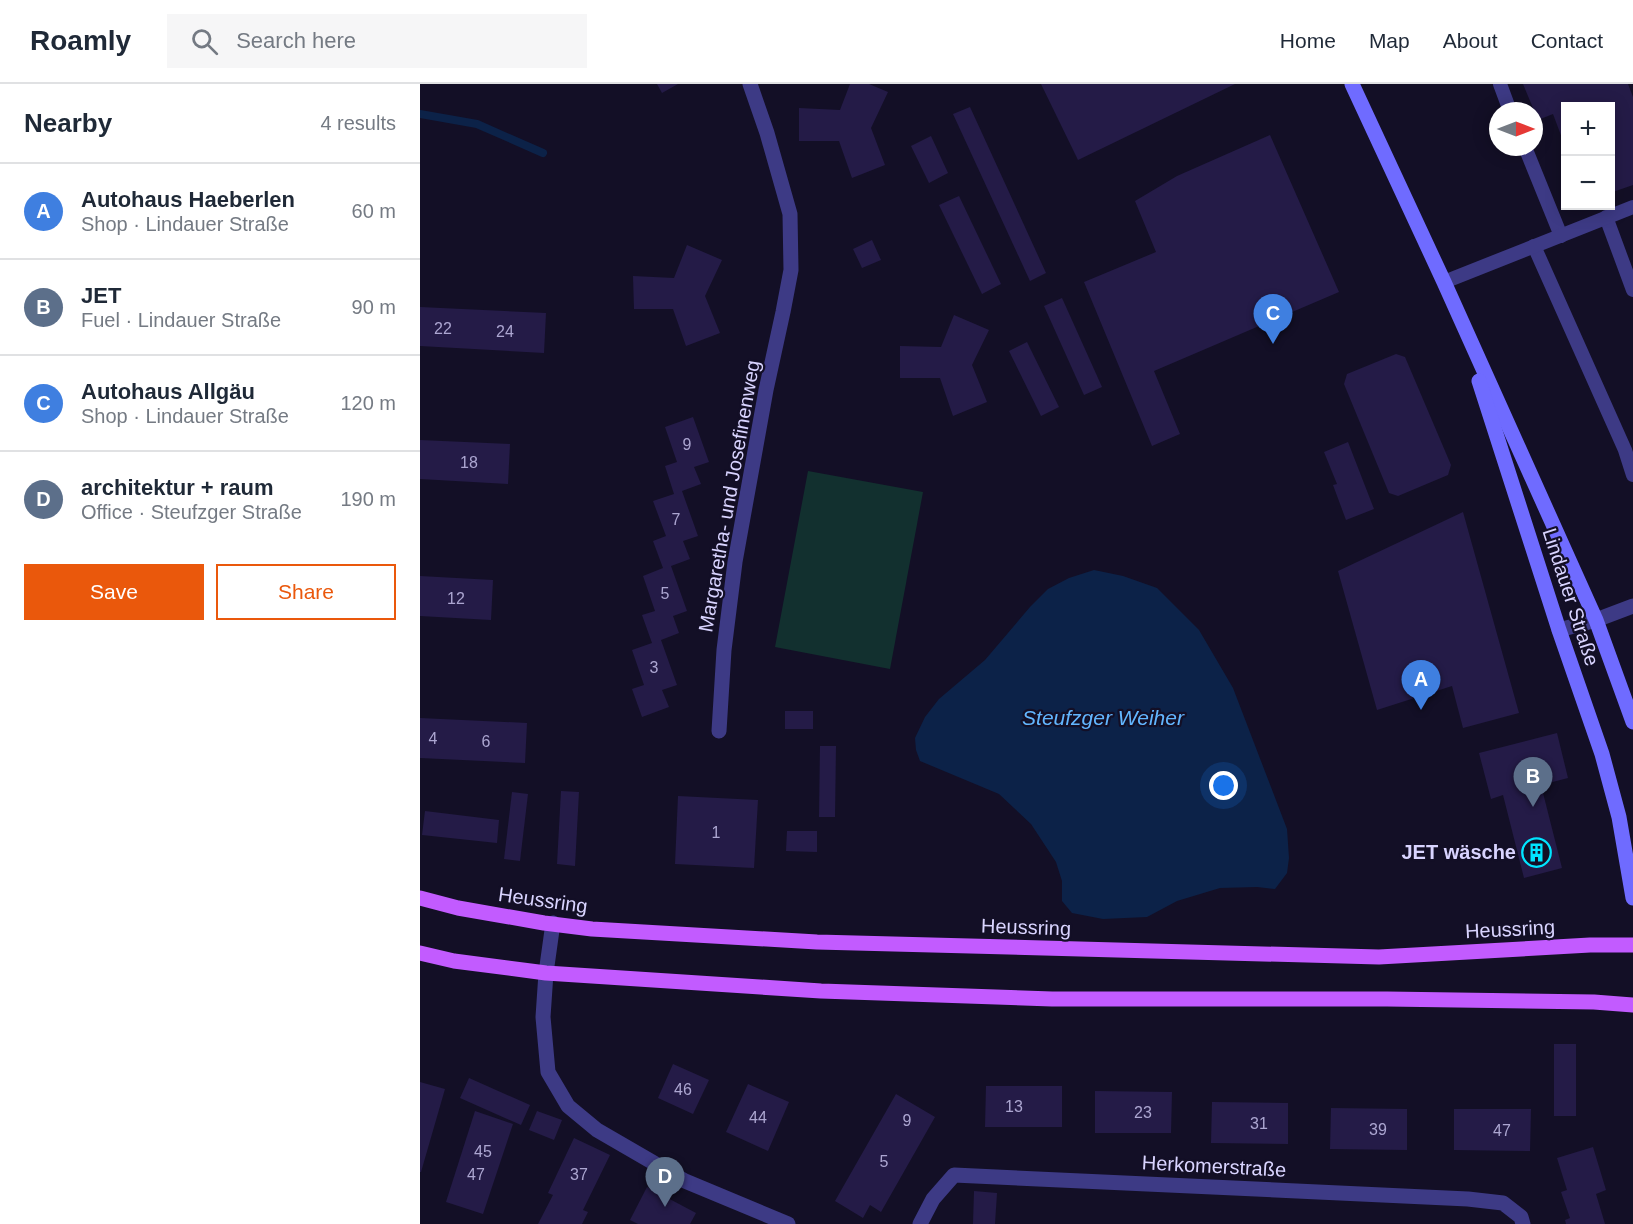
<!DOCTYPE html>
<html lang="en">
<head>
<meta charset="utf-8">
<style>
	:root { --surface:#fff; --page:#f6f6f7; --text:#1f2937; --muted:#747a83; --line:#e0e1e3; --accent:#ea580c }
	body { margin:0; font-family:Arial,sans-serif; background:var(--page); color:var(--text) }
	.controls { position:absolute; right:18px; top:18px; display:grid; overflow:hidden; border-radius:0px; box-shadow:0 3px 15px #0003 }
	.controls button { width:54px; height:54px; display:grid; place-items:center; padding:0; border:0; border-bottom:2px solid var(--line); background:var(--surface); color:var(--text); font:30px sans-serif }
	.compass { position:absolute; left:1069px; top:18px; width:54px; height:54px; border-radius:50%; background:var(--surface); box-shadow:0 3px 15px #0003; rotate:90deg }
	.you { position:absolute; left:804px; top:702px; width:21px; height:21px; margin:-15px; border:4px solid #fff; border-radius:50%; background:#1a73e8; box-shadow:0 0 0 9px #1a73e833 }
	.badge { display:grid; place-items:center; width:39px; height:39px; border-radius:50%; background:var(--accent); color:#fff; font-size:20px; font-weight:700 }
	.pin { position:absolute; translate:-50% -50px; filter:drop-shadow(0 2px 3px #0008) }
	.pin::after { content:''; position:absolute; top:32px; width:21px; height:18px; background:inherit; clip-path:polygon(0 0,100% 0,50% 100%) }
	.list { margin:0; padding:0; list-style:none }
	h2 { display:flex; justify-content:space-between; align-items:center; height:78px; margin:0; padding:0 24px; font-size:26px }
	h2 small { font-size:20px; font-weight:400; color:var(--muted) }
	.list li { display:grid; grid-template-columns:39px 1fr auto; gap:18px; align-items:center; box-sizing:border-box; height:96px; padding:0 24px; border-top:2px solid var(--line) }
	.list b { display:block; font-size:22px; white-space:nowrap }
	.list p { margin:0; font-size:20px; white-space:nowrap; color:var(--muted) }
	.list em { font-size:20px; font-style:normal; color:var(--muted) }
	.actions { display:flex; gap:12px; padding:18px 24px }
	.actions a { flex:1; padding:14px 0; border:2px solid var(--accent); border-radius:0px; text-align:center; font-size:21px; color:var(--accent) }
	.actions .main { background:var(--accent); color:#fff }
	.icon { flex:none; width:33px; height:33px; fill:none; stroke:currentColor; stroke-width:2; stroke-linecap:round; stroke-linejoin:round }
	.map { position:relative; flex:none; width:1213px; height:1140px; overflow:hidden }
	header { display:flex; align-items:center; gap:36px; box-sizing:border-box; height:84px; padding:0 30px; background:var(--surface); border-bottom:2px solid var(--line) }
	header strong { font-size:28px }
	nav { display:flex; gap:33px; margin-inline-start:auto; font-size:21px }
	.search { width:420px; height:54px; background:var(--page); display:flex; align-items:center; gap:15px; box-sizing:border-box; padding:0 21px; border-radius:0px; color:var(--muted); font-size:22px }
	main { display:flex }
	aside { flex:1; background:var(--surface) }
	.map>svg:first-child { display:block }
	.green { fill:#12302f }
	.water { fill:#0c2248 }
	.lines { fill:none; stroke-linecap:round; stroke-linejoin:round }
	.stream { stroke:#0c2248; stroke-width:8 }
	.building { fill:#241b47 }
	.service { stroke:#3d3a85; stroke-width:14 }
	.minor { stroke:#3d3a85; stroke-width:15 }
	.secondary { stroke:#6f6bff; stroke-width:15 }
	.primary { stroke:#c25bff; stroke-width:15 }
	.labels { text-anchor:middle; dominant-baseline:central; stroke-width:4.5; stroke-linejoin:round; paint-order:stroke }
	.number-label { font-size:16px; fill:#aca6d1 }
	.street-label { font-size:20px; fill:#d9d4ff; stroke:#130f26 }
	.poi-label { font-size:20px; font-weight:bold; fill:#d9d4ff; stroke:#130f26; text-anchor:end }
	.water-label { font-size:21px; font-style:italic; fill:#62b6ff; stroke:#130f26 }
</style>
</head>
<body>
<header>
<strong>Roamly</strong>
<div class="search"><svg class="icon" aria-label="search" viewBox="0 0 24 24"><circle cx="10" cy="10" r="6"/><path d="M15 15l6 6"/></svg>Search here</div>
<nav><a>Home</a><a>Map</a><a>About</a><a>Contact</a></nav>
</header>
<main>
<aside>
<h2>Nearby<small>4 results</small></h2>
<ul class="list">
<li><span class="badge" style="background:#3f7fe0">A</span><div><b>Autohaus Haeberlen</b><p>Shop · Lindauer Straße</p></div><em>60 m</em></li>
<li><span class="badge" style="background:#5c6f8a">B</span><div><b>JET</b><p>Fuel · Lindauer Straße</p></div><em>90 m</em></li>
<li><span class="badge" style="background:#3f7fe0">C</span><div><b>Autohaus Allgäu</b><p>Shop · Lindauer Straße</p></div><em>120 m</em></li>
<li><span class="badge" style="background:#5c6f8a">D</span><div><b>architektur + raum</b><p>Office · Steufzger Straße</p></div><em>190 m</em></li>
</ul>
<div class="actions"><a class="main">Save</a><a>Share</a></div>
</aside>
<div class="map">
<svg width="1213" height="1140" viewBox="0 0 1213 1140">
	<rect width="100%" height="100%" fill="#130f26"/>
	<path class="green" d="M388,387L503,408L470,585L355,563Z"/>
	<path class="water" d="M674,486L703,492L737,504L779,546L813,604L867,745L869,774L867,789L855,805L837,803L800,804L757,817L727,833L683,835L652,829L642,817V797L636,778L611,740L579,710L500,677L496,666L495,654L505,633L519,615L565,576L610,523L628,505L649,494Z"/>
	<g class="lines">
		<path class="stream" d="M0,30L57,40L123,69"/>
	</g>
	<g class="building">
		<path d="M237,0H258L242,9Z"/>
		<path d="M430,0H449L468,8L451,44L465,81L432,94L419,57H379V24L420,26Z"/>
		<path d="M621,0H815L658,76Z"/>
		<path d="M1103,0H1208L1213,13V101L1190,109V22H1146L1145,62L1133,30L1118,36Z"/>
		<path d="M550,23L626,189L610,197L533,30Z"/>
		<path d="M850,51L919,208L734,287L760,350L732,362L664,198L736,168L715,117L757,92Z"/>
		<path d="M511,52L528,89L509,99L491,62Z"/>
		<path d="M539,112L581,200L562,210L519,121Z"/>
		<path d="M452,156L461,176L442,184L433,165Z"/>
		<path d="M267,161L302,176L285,212L300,249L266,262L253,225H214L213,192L254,194Z"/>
		<path d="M642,214L682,303L664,311L624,222Z"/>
		<path d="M0,223L126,229L124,269L0,262Z"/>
		<path d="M534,231L569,246L552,281L567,318L533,332L520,294H480V262L521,263Z"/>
		<path d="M607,258L639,323L621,332L589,267Z"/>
		<path d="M976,270L985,273L1031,381L1028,391L978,412L969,409L924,300L927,290Z"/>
		<path d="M273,333L289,378L274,383L281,400L262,407L278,452L263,457L270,475L251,482L267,527L253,532L259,549L241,556L257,601L242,606L249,623L222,633L212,605L224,601L212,566L232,559L222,531L235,527L223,492L243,484L233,457L246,452L233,417L254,410L245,382L257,378L245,343Z"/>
		<path d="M0,356L90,360L88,400L0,395Z"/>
		<path d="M928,358L954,425L926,436L913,401L917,400L904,368Z"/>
		<path d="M1043,428L1099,629L1043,644L1032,602L957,626L918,487Z"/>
		<path d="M0,492L73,496L71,536L0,532Z"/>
		<rect x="365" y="627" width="28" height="18"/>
		<path d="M0,634L107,639L105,679L0,674Z"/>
		<path d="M1137,649L1148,694L1121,701L1142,784L1104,794L1083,711L1071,715L1059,669Z"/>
		<path d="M400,662H416L415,733H399Z"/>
		<path d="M141,707L159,708L155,782L137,780Z"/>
		<path d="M92,708L108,710L100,777L84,775Z"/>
		<path d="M258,712L338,716L334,784L255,780Z"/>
		<path d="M5,727L79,736L77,759L2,751Z"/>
		<path d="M367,747H397V768L366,767Z"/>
		<rect x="1134" y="960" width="22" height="72"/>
		<path d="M253,980L289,996L273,1030L238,1014Z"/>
		<path d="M49,994L110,1021L101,1041L40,1014Z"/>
		<path d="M0,998L25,1005L1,1088H0Z"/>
		<path d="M328,1000L369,1018L348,1067L306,1048Z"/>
		<path d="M566,1002H642V1043H565Z"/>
		<path d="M675,1007L752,1008L751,1049H675Z"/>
		<path d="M476,1010L515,1033L461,1128L450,1121L443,1134L415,1117Z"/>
		<path d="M792,1018L868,1019V1060L791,1059Z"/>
		<path d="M911,1024L987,1025V1066L910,1065Z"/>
		<path d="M1034,1025H1111L1110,1067L1034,1066Z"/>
		<path d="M55,1027L93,1040L63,1130L26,1118Z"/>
		<path d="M117,1027L142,1036L134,1056L109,1046Z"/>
		<path d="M154,1054L190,1071L163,1126L168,1128L162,1140H118L133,1111L128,1109Z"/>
		<path d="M1173,1063L1186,1106L1176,1110L1185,1140H1146L1145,1136L1150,1134L1141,1108L1147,1106L1137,1074Z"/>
		<path d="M227,1103L276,1129L270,1140H218L210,1136Z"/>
		<path d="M554,1107L577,1109L575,1140H553Z"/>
	</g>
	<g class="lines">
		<g class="service">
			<path d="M1080,0L1090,27"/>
			<path d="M1105,63L1141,152"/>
			<path d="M1186,133L1213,206"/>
			<path d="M1114,162L1205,366L1213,391"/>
			<path d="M1024,198L1213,123"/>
		</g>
		<g class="minor">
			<path d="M1139,546L1176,536L1213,522"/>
			<path d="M299,647L304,566L315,478L346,306L363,228L371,186L370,130L347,49L330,0"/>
			<path d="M133,839L126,889L123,933L128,988L148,1022L177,1046L265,1097L368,1140"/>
			<path d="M500,1140L513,1115L534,1091L1048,1115L1083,1119L1101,1133L1103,1140"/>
		</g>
		<g class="secondary">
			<path d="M932,0L1024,198L1176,536L1213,638"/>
			<path d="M1059,297L1139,546L1182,670L1199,733L1213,814"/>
		</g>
		<g class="primary">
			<path d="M0,814L38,824L124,839L172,845L397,858L959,873L1170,861H1213"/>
			<path d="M0,869L34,877L126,889L401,907L632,915H967L1174,918L1213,921"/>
		</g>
	</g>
	<defs>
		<symbol id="building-ring" viewBox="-11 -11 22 22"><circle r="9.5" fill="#130f26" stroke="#00e5ff" stroke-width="1.5"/><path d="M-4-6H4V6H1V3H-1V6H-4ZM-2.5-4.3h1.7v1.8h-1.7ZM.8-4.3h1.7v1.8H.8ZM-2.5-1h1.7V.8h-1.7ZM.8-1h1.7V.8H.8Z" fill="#00e5ff"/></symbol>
	</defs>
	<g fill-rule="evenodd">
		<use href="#building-ring" x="1100" y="752" width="33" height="33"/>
	</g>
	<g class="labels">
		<g class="number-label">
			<text x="23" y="244">22</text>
			<text x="85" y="247">24</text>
			<text x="267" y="360">9</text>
			<text x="49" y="378">18</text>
			<text x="256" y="435">7</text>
			<text x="245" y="509">5</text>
			<text x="36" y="514">12</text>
			<text x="234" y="583">3</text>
			<text x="13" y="654">4</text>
			<text x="66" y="657">6</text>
			<text x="296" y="748">1</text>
			<text x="263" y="1005">46</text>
			<text x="594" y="1022">13</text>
			<text x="723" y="1028">23</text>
			<text x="338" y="1033">44</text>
			<text x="487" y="1036">9</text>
			<text x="839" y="1039">31</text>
			<text x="958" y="1045">39</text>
			<text x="1082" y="1046">47</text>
			<text x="63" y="1067">45</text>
			<text x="464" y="1077">5</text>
			<text x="56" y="1090">47</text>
			<text x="159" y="1090">37</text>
		</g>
		<g class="street-label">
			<text transform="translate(309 412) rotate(-80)">Margaretha- und Josefinenweg</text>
			<text transform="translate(1151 513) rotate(72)">Lindauer Straße</text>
			<text transform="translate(123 816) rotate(8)">Heussring</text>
			<text transform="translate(606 843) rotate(2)">Heussring</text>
			<text transform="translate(1090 845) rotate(-3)">Heussring</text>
			<text transform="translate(794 1082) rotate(3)">Herkomerstraße</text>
		</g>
		<g class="poi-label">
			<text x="1096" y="768">JET wäsche</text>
		</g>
		<g class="water-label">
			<text x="683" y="633">Steufzger Weiher</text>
		</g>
	</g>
</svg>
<div class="controls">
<button>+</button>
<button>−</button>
</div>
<svg class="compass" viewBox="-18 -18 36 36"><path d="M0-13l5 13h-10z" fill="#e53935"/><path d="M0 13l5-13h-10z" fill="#747a83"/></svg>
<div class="you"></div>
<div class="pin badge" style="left:1001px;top:626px;background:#3f7fe0">A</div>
<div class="pin badge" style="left:1113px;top:723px;background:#5c6f8a">B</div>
<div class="pin badge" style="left:853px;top:260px;background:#3f7fe0">C</div>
<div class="pin badge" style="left:245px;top:1123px;background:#5c6f8a">D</div>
</div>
</main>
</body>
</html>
